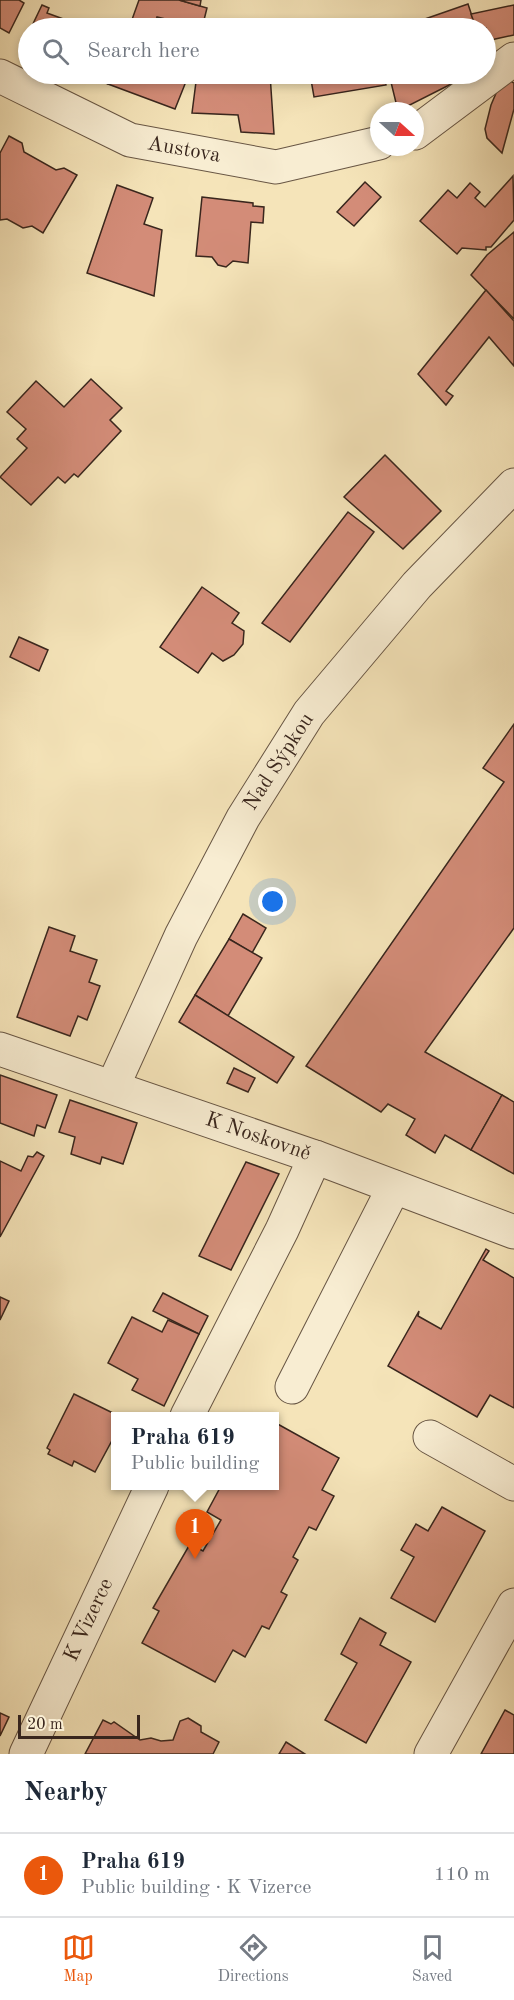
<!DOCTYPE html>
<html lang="en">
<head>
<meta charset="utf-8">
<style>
	:root { --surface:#fff; --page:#f2f2f3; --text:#1f2937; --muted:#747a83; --line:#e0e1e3; --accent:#ea580c }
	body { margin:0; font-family:"Old Standard TT",serif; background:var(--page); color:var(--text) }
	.compass { position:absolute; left:370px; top:102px; width:54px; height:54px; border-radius:50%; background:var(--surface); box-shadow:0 3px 9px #0003; rotate:111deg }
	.scale { position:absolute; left:18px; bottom:15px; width:122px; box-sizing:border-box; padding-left:6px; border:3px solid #39261d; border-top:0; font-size:16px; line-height:21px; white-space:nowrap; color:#39261d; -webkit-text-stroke:4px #f8edd2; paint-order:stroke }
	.you { position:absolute; left:273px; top:902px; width:21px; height:21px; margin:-15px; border:4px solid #fff; border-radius:50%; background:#1a73e8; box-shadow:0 0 0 9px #1a73e833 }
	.badge { display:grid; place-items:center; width:39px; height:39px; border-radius:50%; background:var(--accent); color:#fff; font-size:20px; font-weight:700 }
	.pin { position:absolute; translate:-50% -50px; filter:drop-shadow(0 2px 3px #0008) }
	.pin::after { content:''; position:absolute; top:32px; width:21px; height:18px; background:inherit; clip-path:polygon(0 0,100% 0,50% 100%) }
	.popup { position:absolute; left:111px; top:1412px; width:168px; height:78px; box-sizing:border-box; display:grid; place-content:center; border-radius:0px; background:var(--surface); filter:drop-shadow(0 2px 4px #0005); font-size:20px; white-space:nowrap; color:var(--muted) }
	.popup b { font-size:22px; color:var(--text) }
	.popup::after { content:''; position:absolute; left:50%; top:100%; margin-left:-12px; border:12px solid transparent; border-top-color:var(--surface) }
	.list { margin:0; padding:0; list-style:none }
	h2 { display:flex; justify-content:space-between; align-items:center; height:78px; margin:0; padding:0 24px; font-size:26px }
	h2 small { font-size:20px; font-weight:400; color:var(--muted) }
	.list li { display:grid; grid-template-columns:39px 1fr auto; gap:18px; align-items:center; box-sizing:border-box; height:84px; padding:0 24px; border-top:2px solid var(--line) }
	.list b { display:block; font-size:22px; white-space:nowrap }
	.list p { margin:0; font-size:20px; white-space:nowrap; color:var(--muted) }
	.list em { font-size:20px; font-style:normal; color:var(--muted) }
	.icon { flex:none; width:33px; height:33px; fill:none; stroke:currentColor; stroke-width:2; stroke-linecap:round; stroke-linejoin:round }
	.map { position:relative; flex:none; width:514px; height:1754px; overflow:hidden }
	.search { position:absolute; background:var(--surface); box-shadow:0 3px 9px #0003; left:18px; right:18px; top:18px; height:66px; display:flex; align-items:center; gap:15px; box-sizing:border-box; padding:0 21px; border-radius:33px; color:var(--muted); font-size:22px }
	.sheet { height:162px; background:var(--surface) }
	nav { display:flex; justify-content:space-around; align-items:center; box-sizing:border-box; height:84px; border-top:2px solid var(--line); background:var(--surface); font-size:16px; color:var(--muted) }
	nav a { display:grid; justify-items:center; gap:3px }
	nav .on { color:var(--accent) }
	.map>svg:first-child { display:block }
	.building { fill:#d38c78; stroke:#39261d; stroke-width:1.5 }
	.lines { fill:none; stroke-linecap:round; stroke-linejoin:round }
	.minor-casing { stroke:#685644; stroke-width:35 }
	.minor { stroke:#f8edd2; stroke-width:33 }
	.labels { text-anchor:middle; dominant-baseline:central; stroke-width:4.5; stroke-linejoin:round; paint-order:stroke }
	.street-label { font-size:21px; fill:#39261d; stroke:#f8edd2 }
</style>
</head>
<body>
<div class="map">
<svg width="514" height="1754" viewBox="0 0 514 1754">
	<rect width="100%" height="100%" fill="#f5e4b9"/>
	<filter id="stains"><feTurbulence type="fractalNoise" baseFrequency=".00333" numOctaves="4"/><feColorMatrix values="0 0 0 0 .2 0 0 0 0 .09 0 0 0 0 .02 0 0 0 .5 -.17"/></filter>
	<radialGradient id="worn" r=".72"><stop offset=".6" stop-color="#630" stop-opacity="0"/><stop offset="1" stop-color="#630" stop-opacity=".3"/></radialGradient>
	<g class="building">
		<path d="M0,0H19L24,3L9,33L0,28Z"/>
		<path d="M139,0H179L207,8L202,28L157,17L153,28H129Z"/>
		<path d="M179,0H201L200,6Z"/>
		<path d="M468,4L476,28H399Z"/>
		<path d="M42,5L49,8L47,13L88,28H31Z"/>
		<path d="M514,5V35L486,41V28H476L471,14Z"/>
		<path d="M28,34V54L20,51Z"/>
		<path d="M81,74H112L108,84Z"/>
		<path d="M112,74H173L187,79L175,109L108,84Z"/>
		<path d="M197,74H270L274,134L241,132L238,115L192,113Z"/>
		<path d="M310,74H384L386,85L314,97Z"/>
		<path d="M389,74H471L398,111Z"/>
		<path d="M503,77L514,83V109L502,153L487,138L485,129L491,105Z"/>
		<path d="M9,136L22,143L24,152L56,170L64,168L77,175L43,233L32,226L23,228L7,219L0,220V153Z"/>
		<path d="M513,176L514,220L491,247H486V250L462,248L457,254L420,221L448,190L457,198L470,183L480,192L475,198L485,207Z"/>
		<path d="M365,182L381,197L354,226L337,212Z"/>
		<path d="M117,185L153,198L144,224L162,230L154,296L87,273Z"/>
		<path d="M202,197L253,203V206L264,207L263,223L251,222L248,263L233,261L226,267L218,265L212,257L196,256Z"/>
		<path d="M514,232V319L471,275L487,255Z"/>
		<path d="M486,290L514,321V366L489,337L446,391L453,396L446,405L418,374Z"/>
		<path d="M91,379L122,408L110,420L121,431L78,477L74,474L65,483L58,477L31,505L0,477L27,448L17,439L26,429L7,412L36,381L64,407Z"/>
		<path d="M385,455L441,511L403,549L344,497Z"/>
		<path d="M348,512L374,532L290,642L262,623Z"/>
		<path d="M202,587L239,613L232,623L244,631L243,644L234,655L223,661L212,653L198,673L160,647Z"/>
		<path d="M19,637L48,650L39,671L10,657Z"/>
		<path d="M514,724V928L425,1052L502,1095L471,1150L445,1135L435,1153L406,1135L415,1119L388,1104L381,1112L306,1066L504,782L483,768Z"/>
		<path d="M243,914L266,928L252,953L229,939Z"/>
		<path d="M49,927L75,936L70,951L97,960L89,982L100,986L87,1020L78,1016L70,1036L17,1017Z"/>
		<path d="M229,939L262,958L228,1016L195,995Z"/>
		<path d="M195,995L294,1057L277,1083L179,1022Z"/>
		<path d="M234,1068L255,1078L248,1092L227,1083Z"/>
		<path d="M0,1075L57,1095L45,1128L37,1125L34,1136L0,1123Z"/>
		<path d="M502,1095L514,1102V1174L471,1150Z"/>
		<path d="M70,1100L137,1123L123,1164L102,1157L100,1164L71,1154L75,1137L59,1132Z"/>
		<path d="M37,1152L44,1156L0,1237V1161L21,1171L28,1156L33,1157Z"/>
		<path d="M246,1162L279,1174L231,1270L199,1256Z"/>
		<path d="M486,1249L489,1251L483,1260L514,1278V1408L490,1395L477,1417L388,1366L419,1311L418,1316L441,1329Z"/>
		<path d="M163,1293L208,1316L199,1334L153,1311Z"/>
		<path d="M0,1297L9,1301L0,1320Z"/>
		<path d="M132,1317L162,1332L168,1320L199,1334L164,1406L132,1390L138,1379L108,1363Z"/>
		<path d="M74,1394L119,1416H116V1433L95,1472L74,1461L72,1466L48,1454L50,1450L47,1448Z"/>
		<path d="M274,1422L339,1458L322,1490L334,1496L316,1530L309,1527L293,1557L298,1560L281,1592L287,1595L269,1629L262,1626L245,1657L233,1650L215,1682L142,1643L159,1611L153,1608L190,1544L203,1551L221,1520L207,1512L221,1486H274Z"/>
		<path d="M442,1507L485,1531L435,1622L391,1598L414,1557L401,1550L416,1524L428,1531Z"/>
		<path d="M360,1618L386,1633L380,1645L411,1662L366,1743L325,1720L357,1663L341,1654Z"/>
		<path d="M505,1710L514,1715V1754H481Z"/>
		<path d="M0,1713L9,1717L0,1736Z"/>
		<path d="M188,1718L201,1726V1732L219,1742L213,1754H85L103,1720L111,1724L114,1722L140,1740L151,1738L161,1741L173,1740L180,1721Z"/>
		<path d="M286,1742L305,1754H279Z"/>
	</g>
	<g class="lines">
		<defs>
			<g id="minor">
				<path d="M0,76L130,140L276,167L379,143"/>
				<path d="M415,133L514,59"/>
				<path d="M0,1049L315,1157L514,1232"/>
				<path d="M113,1086L181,936L243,818L309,713L417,585L514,485"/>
				<path d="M292,1387L394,1187"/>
				<path d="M187,1416L282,1230L315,1157"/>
				<path d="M430,1437L514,1484"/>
				<path d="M26,1754L152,1486"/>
				<path d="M431,1754L514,1605"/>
			</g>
		</defs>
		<use href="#minor" class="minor-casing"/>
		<use href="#minor" class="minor"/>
	</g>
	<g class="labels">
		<g class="street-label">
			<text transform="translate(184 150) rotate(10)">Austova</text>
			<text transform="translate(279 762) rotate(-57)">Nad Sýpkou</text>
			<text transform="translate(258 1137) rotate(19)">K Noskovně</text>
			<text transform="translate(89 1620) rotate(-65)">K Vizerce</text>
		</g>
	</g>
	<rect width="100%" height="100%" filter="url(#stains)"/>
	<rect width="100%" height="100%" fill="url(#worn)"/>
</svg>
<svg class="compass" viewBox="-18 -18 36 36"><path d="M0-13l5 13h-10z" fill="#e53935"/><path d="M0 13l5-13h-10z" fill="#747a83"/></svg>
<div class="scale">20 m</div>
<div class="you"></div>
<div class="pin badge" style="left:195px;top:1559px">1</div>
<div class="popup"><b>Praha 619</b>Public building</div>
<div class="search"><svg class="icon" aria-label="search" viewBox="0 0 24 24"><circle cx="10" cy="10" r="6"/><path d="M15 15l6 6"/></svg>Search here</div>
</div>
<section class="sheet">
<h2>Nearby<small></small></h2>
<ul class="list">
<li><span class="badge">1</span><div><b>Praha 619</b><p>Public building · K Vizerce</p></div><em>110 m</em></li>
</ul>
</section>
<nav>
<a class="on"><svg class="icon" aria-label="map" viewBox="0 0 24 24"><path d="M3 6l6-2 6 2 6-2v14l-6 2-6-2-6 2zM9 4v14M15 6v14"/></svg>Map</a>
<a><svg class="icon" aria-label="directions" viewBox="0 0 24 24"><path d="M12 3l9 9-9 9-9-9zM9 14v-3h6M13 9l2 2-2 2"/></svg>Directions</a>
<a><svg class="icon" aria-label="saved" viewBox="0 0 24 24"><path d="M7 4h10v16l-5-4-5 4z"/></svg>Saved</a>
</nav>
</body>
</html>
